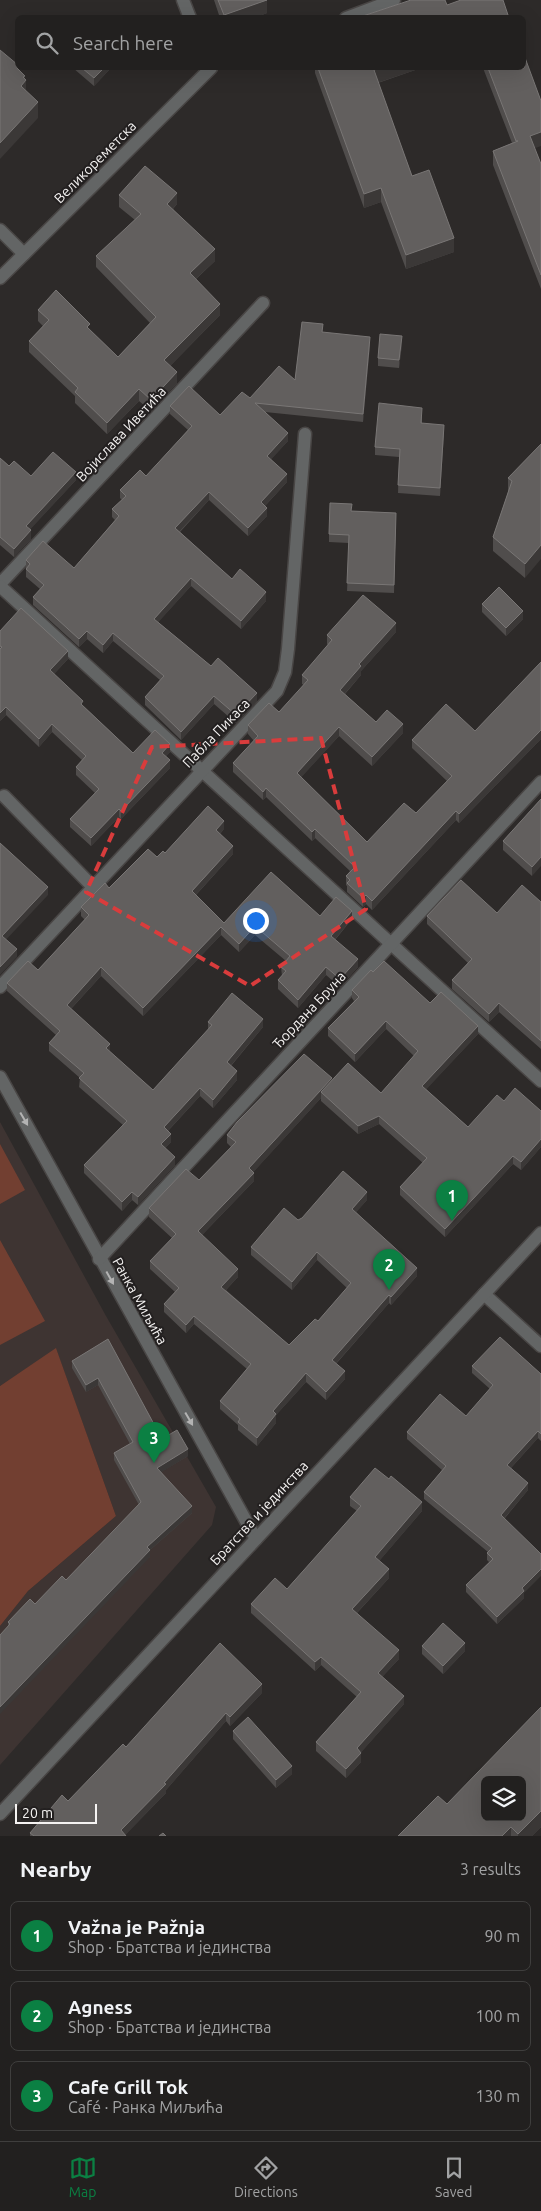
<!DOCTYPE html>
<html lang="en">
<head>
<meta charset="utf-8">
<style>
	:root { --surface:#22201f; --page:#2a2828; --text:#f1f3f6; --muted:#a2a3a4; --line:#3f3e3d; --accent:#0b8043 }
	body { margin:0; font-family:Ubuntu,sans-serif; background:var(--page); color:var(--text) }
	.controls { position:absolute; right:15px; bottom:15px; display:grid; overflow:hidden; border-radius:8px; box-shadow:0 5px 20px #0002 }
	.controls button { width:45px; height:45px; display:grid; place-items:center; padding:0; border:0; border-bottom:1px solid var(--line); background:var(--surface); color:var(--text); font:25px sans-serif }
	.scale { position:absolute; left:15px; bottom:12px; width:82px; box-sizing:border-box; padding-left:5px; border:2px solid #f5f3f2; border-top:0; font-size:14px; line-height:18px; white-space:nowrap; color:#f5f3f2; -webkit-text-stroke:4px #232020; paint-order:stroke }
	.you { position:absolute; left:255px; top:920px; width:18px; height:18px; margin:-12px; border:4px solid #fff; border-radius:50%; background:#1a73e8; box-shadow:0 0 0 8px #1a73e833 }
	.badge { display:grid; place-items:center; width:32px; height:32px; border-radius:50%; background:var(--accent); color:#fff; font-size:16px; font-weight:700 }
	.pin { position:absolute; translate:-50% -41px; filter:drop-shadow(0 1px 2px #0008) }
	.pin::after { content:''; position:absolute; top:26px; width:18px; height:15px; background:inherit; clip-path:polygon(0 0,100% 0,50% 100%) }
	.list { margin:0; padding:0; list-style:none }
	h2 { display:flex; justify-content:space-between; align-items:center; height:65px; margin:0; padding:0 20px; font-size:21px }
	h2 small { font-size:16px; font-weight:400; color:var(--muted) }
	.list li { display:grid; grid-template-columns:32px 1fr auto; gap:15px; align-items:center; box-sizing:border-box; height:70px; margin:0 10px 10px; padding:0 10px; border:1px solid var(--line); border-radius:8px }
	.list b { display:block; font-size:19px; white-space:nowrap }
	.list p { margin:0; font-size:16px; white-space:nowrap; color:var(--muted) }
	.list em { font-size:16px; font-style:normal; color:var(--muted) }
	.icon { flex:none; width:28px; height:28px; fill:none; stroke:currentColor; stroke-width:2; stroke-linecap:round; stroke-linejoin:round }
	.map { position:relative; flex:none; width:541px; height:1836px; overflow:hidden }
	.search { position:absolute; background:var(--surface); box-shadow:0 5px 20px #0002; left:15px; right:15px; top:15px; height:55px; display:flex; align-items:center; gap:12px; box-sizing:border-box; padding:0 18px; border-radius:8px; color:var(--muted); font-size:19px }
	.sheet { height:305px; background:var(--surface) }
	nav { display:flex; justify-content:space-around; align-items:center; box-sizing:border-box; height:70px; border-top:1px solid var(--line); background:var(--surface); font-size:14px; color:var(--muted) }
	nav a { display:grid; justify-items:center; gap:2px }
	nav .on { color:var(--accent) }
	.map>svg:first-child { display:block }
	.built { fill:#3e3432 }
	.green { fill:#723f31 }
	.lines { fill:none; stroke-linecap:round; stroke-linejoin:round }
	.minor-casing { stroke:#494645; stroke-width:15 }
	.tertiary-casing { stroke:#494645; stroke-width:15 }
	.minor { stroke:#636565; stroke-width:12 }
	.tertiary { stroke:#636565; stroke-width:12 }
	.wall { fill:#504d4c }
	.shaded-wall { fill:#3b3837 }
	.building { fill:#625f5e; stroke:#797675; fill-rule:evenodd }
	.oneway { fill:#b3b3b3 }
	.marked { fill:none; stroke:#d93c3c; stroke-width:4; stroke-dasharray:10 6; stroke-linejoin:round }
	.labels { text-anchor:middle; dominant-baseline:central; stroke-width:4; stroke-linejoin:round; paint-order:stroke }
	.street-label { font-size:14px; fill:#f5f3f2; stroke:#232020 }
</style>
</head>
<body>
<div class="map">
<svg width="541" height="1836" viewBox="0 0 541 1836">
	<rect width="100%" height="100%" fill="#2d2a29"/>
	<path class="built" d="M0,1122L106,1316L216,1507L212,1525L0,1765V1626L28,1591L116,1516L56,1349L0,1386Z"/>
	<g class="green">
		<path d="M0,1144L25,1190L0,1204Z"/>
		<path d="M0,1240L45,1321L0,1345Z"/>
		<path d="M56,1348L116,1516L28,1591L0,1626V1386Z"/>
	</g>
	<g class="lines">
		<defs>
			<g id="minor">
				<path d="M183,0L190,18"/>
				<path d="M346,18L394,0"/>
				<path d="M0,230L24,254"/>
				<path d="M0,278L211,68"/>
				<path d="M0,584L263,303"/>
				<path d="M0,586L541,1081"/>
				<path d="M4,796L93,887"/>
				<path d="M0,987L277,691L285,672L288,649L305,434"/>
				<path d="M0,1077L256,1539"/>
				<path d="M99,1259L541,782"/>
				<path d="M484,1294L541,1346"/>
			</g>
			<path id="tertiary" d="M0,1814L541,1233"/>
		</defs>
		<use href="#minor" class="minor-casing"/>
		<use href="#tertiary" class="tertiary-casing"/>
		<use href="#minor" class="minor"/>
		<use href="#tertiary" class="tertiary"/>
	</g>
	<g class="wall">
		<path d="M214,0H267V13L254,18H220Z"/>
		<path d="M73,68H111L94,86Z"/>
		<path d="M315,68H421L378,83L412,176L454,252L406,269L381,202L364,208L315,73Z"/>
		<path d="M483,68H524L535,149L541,164V289L493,165V151L512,143Z"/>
		<path d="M119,195L177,204L173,209L215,261L196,279L220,315L170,366L177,383L151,411L139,401L107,434L75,403V396L29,352V341L43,326L38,321V310L90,330L118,357L150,323L96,267V256L135,220L119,207Z"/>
		<path d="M323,333L370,345L363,422L265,412L288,441L271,459L287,482L265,506L267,516L248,536L209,500L180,532L232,579L266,601L241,629L191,586L158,622L211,666L257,701L236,723L214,704L181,740L145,705V697L160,680L113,641L103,653L87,639L79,647L33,605V597L40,589L26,577V560L74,568L115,520L112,517V509L122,500L120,498V490L146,476L188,430L170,414V406L220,415L250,398L295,380Z"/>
		<path d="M402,344L399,368L378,366V358Z"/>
		<path d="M422,416V423L444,433L440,496L398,493L399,457L375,455V447Z"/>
		<path d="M541,444L525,578L493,551V537L508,492V478Z"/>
		<path d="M0,458L9,466L31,476L76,480L30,529L31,539L14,557L0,545Z"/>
		<path d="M352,511L396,513L394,593L347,591L349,543L329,542V534Z"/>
		<path d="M482,604L523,619L506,636L482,612Z"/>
		<path d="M0,631L68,659L54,674L83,706L133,753L170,752L166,756L170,768L121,819L119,817L91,846L70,827V819L95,793L76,775V767L82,760L52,732L39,747L6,715L0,721Z"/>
		<path d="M396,632L361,671V675L345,694L376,722L403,733L372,766L339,736L301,777L367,842L416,813L447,781L412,748V740L475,731L541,662V739L459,823L456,820L372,910L366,904L363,907L347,892V886L346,885V876L350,871L315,838L312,841L266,797L263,800L233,772V763L254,741L248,734V725L279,712L304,685L302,684V675L328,645L327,644V635Z"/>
		<path d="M541,799L532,876L503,850V841Z"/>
		<path d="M224,829L220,834L233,854L196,895L224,923L320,916L352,919L335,940L358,967L340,987L326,975L298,1008L278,989V980L282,976L281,967L286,961L255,935L239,952L221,935L143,1016L101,976L71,1009L110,1052L153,1090L208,1030V1022L263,1027L231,1066L237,1080L213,1108L200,1096L168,1131L171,1142L165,1148L175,1165L138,1205L132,1200L122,1211L84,1173V1165L123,1125L79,1087L80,1078L49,1051V1043L56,1035L7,991V983L38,970L85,920L81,916V907L109,888L157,857Z"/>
		<path d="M541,902V1049L499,1012L489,1022L452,989V980L468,963L427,924V916L497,913Z"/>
		<path d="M373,972L430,1003L478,1034L426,1089L468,1127L504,1101L541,1111V1147L521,1170L513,1164L445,1237L400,1195V1187L423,1163L379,1124L358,1134L321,1101V1098L253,1172L254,1181L202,1235L238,1277L226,1290L289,1345L318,1321L347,1288L317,1260L292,1290L251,1255V1247L298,1220L367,1200L356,1212L417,1276L391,1305L389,1303L336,1364L345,1379L326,1400L306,1382L276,1415V1423L257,1446L238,1430V1425L220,1409V1401L247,1369L194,1324L186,1333L164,1312V1304L175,1292L150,1269V1261L172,1238L149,1217V1208L199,1180L231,1147L227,1143V1135L332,1080L381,1093L414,1056L386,1029L355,1062L328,1036V1028L354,1001L352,998V990Z"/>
		<path d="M108,1339L162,1439L188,1456L161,1472L192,1513L150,1550V1557L8,1626V1622L35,1604L66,1580L139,1505L114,1460V1453L130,1444L98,1385L86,1392L72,1368V1361Z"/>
		<path d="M472,1366L541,1374V1441L538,1438L511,1468L528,1490L505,1518L524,1593V1598L497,1624L466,1592V1585L489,1562L487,1560V1553L488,1552L424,1499V1492L442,1470L407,1439V1432L466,1416L490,1389L472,1373Z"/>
		<path d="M350,1497L422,1511L379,1561L389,1578L357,1613L399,1659L382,1677L404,1704L361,1752V1762L346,1778L316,1751V1742L357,1697L321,1665L315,1671L251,1613V1604L287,1589L357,1511L350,1506Z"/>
		<path d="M422,1646L465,1651L443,1674L422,1654Z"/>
		<path d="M262,1693L230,1726L226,1721L166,1790V1793L125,1835L126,1836H30V1833L68,1801L126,1747Z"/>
		<path d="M233,1731L292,1774L276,1788L233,1739Z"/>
		<path d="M447,1804L541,1827L532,1836H398Z"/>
	</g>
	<g class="shaded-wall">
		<path d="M267,0V13L254,18H224V15Z"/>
		<path d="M104,68H111L94,86V78Z"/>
		<path d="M381,68H421L374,84V70Z"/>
		<path d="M25,76V82L26,80V97L21,86L23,77Z"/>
		<path d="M38,102V118L0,159V143Z"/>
		<path d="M541,132V146L530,150V136Z"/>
		<path d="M381,188V202L364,208V194Z"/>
		<path d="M177,193V204L167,215V204Z"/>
		<path d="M454,238V252L406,269V255Z"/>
		<path d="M215,249V261L190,284V273Z"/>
		<path d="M220,304V315L164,372V360Z"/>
		<path d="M402,336V344L399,368V360Z"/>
		<path d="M370,337V345L363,422V414Z"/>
		<path d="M177,372V383L151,411V400Z"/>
		<path d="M139,389V401L107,434V423Z"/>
		<path d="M444,425V433L440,496V488Z"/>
		<path d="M288,433V441L267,464V456Z"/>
		<path d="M76,472V480L26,534V526Z"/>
		<path d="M287,474V482L261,510V502Z"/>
		<path d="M209,492V500L175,536V528Z"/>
		<path d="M267,508V516L248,536V528Z"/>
		<path d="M31,530V539L14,557V549Z"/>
		<path d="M541,545V559L525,578V564Z"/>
		<path d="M191,578V586L154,627V619Z"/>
		<path d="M266,592V601L241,629V621Z"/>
		<path d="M523,611V619L506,636V628Z"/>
		<path d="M396,623V632L361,671V675L340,699V690L359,664Z"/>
		<path d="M87,631V639L79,647V639Z"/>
		<path d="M113,633V641L103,653V645Z"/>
		<path d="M68,651V659L50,678V670Z"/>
		<path d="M257,693V701L236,723V715Z"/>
		<path d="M214,696V704L181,740V732Z"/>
		<path d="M6,707V715L0,721V713Z"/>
		<path d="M52,724V732L39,747V739Z"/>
		<path d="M403,724V733L372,766V757Z"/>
		<path d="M339,727V736L297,782V773Z"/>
		<path d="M541,730V739L459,823V814Z"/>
		<path d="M170,744V752L162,761V753Z"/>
		<path d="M170,760V768L121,819V811Z"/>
		<path d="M266,788V797L263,800V792Z"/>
		<path d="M119,809V817L91,846V838Z"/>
		<path d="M456,811V820L372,910V901Z"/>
		<path d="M224,821V829L216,838V830Z"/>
		<path d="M315,829V838L312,841V832Z"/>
		<path d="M233,846V854L192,899V891Z"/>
		<path d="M541,857V866L532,876V867Z"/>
		<path d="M48,887V895L2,944V936Z"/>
		<path d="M366,895V904L363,907V898Z"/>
		<path d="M352,911V919L331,944V936Z"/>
		<path d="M255,926V935L239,952V944Z"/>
		<path d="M221,927V935L143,1016V1008Z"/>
		<path d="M17,949V957L0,975V967Z"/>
		<path d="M358,959V967L340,987V979Z"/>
		<path d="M101,967V976L67,1013V1005Z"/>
		<path d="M326,967V975L298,1008V1000Z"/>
		<path d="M499,1003V1012L489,1022V1014Z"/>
		<path d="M263,1019V1027L227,1070V1062Z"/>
		<path d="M386,1021V1029L355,1062V1054Z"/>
		<path d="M478,1026V1034L422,1094V1086Z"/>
		<path d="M110,1044V1052L106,1048Z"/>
		<path d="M237,1071V1080L213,1108V1100Z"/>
		<path d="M332,1078V1086L321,1092V1098L249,1177V1168Z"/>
		<path d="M200,1088V1096L164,1135V1127Z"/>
		<path d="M379,1116V1124L358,1134V1126Z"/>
		<path d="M171,1134V1142L161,1152V1144Z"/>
		<path d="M541,1139V1147L521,1170V1162Z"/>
		<path d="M513,1156V1164L445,1237V1229Z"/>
		<path d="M175,1157V1165L138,1205V1197Z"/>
		<path d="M254,1173V1181L198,1239V1231Z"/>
		<path d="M132,1192V1200L122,1211V1202Z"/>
		<path d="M367,1192V1200L352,1217V1209Z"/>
		<path d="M317,1252V1260L292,1290V1282Z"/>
		<path d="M417,1268V1276L391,1305V1297Z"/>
		<path d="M238,1269V1277L221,1295V1287Z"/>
		<path d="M389,1295V1303L332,1368V1360Z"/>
		<path d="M194,1316V1324L186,1333V1325Z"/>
		<path d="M345,1371V1379L326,1400V1392Z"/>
		<path d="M306,1373V1382L276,1415V1423L257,1446V1438L273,1411Z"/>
		<path d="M98,1378V1385L86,1392V1385Z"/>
		<path d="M538,1431V1438L507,1472V1465Z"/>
		<path d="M188,1449V1456L157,1475V1468Z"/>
		<path d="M528,1483V1490L501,1522V1515Z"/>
		<path d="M422,1502V1511L375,1566V1557Z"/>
		<path d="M192,1506V1513L150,1550V1557L0,1714V1707L147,1547Z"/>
		<path d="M389,1569V1578L352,1618V1609Z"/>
		<path d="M541,1569V1576L524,1593V1598L497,1624V1617L522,1588Z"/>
		<path d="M465,1643V1651L443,1674V1666Z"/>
		<path d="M399,1650V1659L378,1681V1673Z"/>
		<path d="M321,1657V1665L315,1671V1662Z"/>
		<path d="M262,1684V1693L230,1726V1717Z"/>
		<path d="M404,1696V1704L357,1757V1748Z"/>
		<path d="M226,1713V1721L166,1790V1793L124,1836L121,1830Z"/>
		<path d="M361,1753V1762L346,1778V1769Z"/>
		<path d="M292,1766V1774L276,1788V1780Z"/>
		<path d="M541,1811V1827L532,1836H518V1834Z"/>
		<path d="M511,1827V1836H502Z"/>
	</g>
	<g class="building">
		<path d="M218,0H267L224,15Z"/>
		<path d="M411,0H445L447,5L461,0H503L509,18H364L363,16Z"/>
		<path d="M0,50L18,65L17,68L25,76L23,77L26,80L21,86L38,102L0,143Z"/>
		<path d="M524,55L541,101V132L530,136L541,164V275L493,151L518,141H516L488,68H524Z"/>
		<path d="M82,68H104L94,78Z"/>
		<path d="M318,68H381L374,70L412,176L429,170L454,238L406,255L381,188L364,194Z"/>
		<path d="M145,166L177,193L167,204L215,249L190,273L220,304L164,360L177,372L151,400L139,389L107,423L75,392L78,388L29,341L49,320L38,310L56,290L90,324L87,327L118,357L156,317L96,256L141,214L119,195Z"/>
		<path d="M302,322L323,324L322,332L370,337L363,414L255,403L288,433L267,456L287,474L261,502L267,508L248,528L209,492L175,528L232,579L240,569L266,592L241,621L191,578L154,619L211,666L218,658L257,693L236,715L214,696L181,732L145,697L164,676L113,633L103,645L87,631L79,639L33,597L44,585L26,569L30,564L26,560L43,541L74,568L119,516L112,509L126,496L120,490L140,470L146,476L192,426L170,406L189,386L220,415L242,392L250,398L279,366L295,380Z"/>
		<path d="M380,334L402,336L399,360L378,358Z"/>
		<path d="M379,403L422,408L421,423L444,425L440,488L398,485L400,449L375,447Z"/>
		<path d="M541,444V545L525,564L493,537L512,481L508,478Z"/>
		<path d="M53,452L76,472L26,526L31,530L14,549L0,537V458L9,466L14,461L31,476Z"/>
		<path d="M330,503L352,504L351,511L396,513L394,585L347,583L349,535L329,534Z"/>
		<path d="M499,587L523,611L506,628L482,604Z"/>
		<path d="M363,595L396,623L359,664L361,666L340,690L376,722L387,710L403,724L372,757L339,727L297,773L367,842L404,803L416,813L452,776L412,740L446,704L475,731L541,662V730L459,814L456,811L372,901L366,895L363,898L347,883L350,880L346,876L355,867L315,829L312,832L266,788L263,792L233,763L258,736L248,725L269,703L279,712L308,680L302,675L332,640L327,635Z"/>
		<path d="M21,608L68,651L50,670L83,701L81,704L133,753L155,730L170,744L162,753L170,760L121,811L119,809L91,838L70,819L99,789L76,767L86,756L52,724L39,739L6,707L0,713V649L2,647L0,646V631Z"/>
		<path d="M541,799V857L532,867L503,841Z"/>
		<path d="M208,806L224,821L216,830L233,846L192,891L224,923L271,872L320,916L336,897L352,911L331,936L358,959L340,979L326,967L298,1000L278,980L286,971L281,967L290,956L255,926L239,944L221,927L143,1008L101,967L67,1005L110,1044L106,1048L153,1090L212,1025L208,1022L232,993L263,1019L227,1062L237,1071L213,1100L200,1088L164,1127L171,1134L161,1144L175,1157L138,1197L132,1192L122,1202L84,1165L127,1121L79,1078L84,1073L49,1043L60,1031L7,983L28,961L38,970L89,915L81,907L105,883L109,888L148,849L157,857L163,851L165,853Z"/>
		<path d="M0,843L48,887L2,936L17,949L0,967Z"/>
		<path d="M461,880L497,913L522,885L541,902V1041L499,1003L489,1014L452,980L472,959L427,916Z"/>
		<path d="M384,961L430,1003L441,992L478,1026L422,1086L468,1127L497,1095L504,1101L515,1088L541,1111V1139L521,1162L513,1156L445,1229L400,1187L427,1158L379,1116L358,1126L321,1092L348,1063L381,1093L418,1051L386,1021L355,1054L328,1028L359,997L352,990L371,970L373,972Z"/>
		<path d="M304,1054L332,1078L249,1168L254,1173L198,1231L238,1269L221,1287L289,1345L315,1319L318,1321L351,1283L317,1252L292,1282L251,1247L284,1208L298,1220L302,1218L343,1171L367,1192L352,1209L417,1268L391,1297L389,1295L332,1360L345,1371L326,1392L306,1373L273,1411L276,1414L257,1438L238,1422L240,1419L220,1401L251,1364L194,1316L186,1325L164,1304L179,1288L150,1261L176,1234L149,1208L186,1169L199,1180L236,1142L227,1135L237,1122Z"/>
		<path d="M500,1337L541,1374V1434L538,1431L507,1465L528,1483L501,1515L541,1554V1569L522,1588L524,1591L497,1617L466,1585L493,1559L487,1553L492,1548L424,1492L446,1466L407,1432L440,1394L466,1416L493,1385L472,1366Z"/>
		<path d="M108,1339L162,1439L177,1430L188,1449L157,1468L192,1506L147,1547L150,1550L0,1707V1635L10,1624L8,1622L30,1599L35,1604L62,1576L66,1580L141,1502L114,1453L133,1442L98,1378L86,1385L72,1361Z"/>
		<path d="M375,1468L389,1479L391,1476L422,1502L375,1557L389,1569L352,1609L399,1650L378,1673L404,1696L357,1748L361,1753L346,1769L316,1742L361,1692L321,1657L315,1662L251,1604L275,1578L287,1589L361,1506L350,1497Z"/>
		<path d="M443,1623L465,1643L443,1666L422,1646Z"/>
		<path d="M220,1643L262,1684L230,1717L226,1713L164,1783L166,1784L121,1830L126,1836H34L30,1833L62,1795L68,1801L123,1744L126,1747Z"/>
		<path d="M541,1707V1811L518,1834L511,1827L502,1836H398L438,1796L447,1804ZM485,1780H522V1817H485Z"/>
		<path d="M248,1717L292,1766L276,1780L233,1731Z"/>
		<path d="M163,1833L166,1836H159Z"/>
	</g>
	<defs><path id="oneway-solid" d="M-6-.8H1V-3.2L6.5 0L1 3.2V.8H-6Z" transform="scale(1.25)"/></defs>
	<g class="oneway">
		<use href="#oneway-solid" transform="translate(24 1119) rotate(60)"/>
		<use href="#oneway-solid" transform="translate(110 1278) rotate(61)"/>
		<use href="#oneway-solid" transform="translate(189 1419) rotate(60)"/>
	</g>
	<path class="marked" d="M321,738L366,909L250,986L86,892L152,747Z"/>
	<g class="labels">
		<g class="street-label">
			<text transform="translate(95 162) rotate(-45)">Великореметска</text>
			<text transform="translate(121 434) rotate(-47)">Војислава Иветића</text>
			<text transform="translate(216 733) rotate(-46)">Пабла Пикаса</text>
			<text transform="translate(309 1010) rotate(-47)">Ђордана Бруна</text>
			<text transform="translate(140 1301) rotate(61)">Ранка Миљића</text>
			<text transform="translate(259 1513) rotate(-47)">Братства и јединства</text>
		</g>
	</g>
</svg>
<div class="controls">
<button><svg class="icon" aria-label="layers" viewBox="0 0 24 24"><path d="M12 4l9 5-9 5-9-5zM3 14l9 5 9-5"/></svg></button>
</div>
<div class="scale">20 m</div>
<div class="you"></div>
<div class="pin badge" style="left:452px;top:1221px">1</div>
<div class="pin badge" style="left:389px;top:1290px">2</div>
<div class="pin badge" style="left:154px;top:1463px">3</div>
<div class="search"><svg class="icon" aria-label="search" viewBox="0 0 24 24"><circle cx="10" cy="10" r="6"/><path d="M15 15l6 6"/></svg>Search here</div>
</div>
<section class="sheet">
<h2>Nearby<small>3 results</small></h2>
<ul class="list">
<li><span class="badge">1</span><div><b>Važna je Pažnja</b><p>Shop · Братства и јединства</p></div><em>90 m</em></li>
<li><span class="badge">2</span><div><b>Agness</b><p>Shop · Братства и јединства</p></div><em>100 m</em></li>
<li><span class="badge">3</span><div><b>Cafe Grill Tok</b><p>Café · Ранка Миљића</p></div><em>130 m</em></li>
</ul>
</section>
<nav>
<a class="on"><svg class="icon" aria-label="map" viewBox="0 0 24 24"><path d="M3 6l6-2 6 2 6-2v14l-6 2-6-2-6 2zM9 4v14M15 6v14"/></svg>Map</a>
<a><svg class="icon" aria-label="directions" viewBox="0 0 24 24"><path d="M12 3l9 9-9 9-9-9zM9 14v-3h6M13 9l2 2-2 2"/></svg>Directions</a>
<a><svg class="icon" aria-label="saved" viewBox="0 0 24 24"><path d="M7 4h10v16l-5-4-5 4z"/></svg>Saved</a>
</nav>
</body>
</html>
